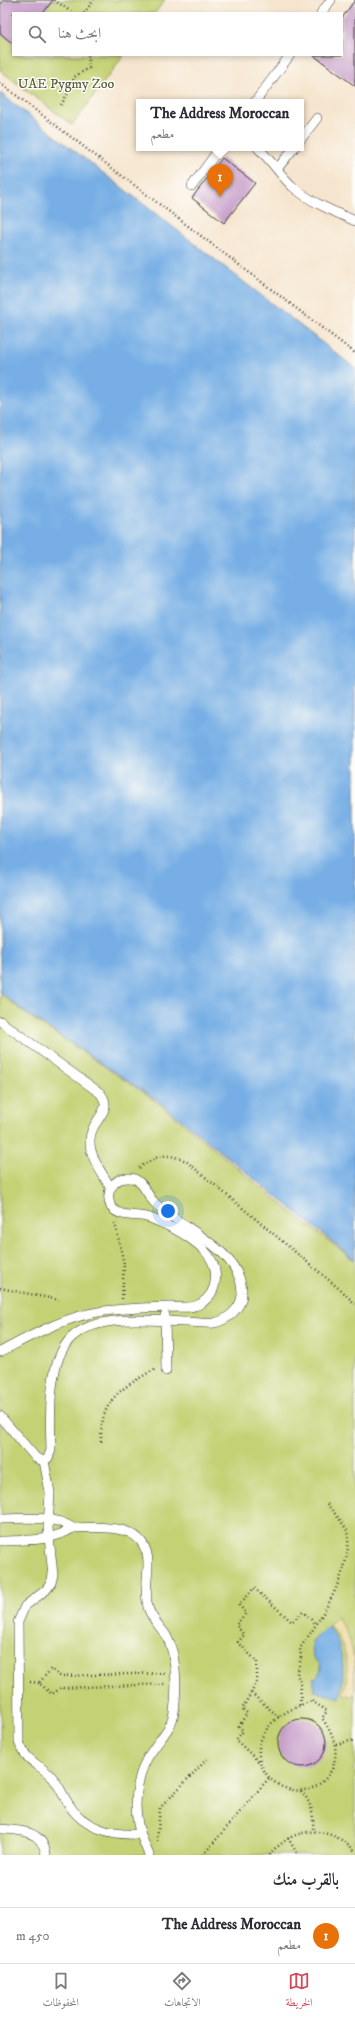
<!DOCTYPE html>
<html lang="ar">
<head>
<meta charset="utf-8">
<style>
	:root { --surface:#fff; --page:#f2f2f3; --text:#2b2b33; --muted:#7c7c81; --line:#e1e1e2; --accent:#d1495b }
	body { margin:0; font-family:"IM FELL DW Pica",Amiri,serif; background:var(--page); color:var(--text); direction:rtl }
	.you { position:absolute; left:168px; top:1211px; width:14px; height:14px; margin:-10px; border:3px solid #fff; border-radius:50%; background:#1a73e8; box-shadow:0 0 0 6px #1a73e833 }
	.badge { display:grid; place-items:center; width:26px; height:26px; border-radius:50%; background:var(--accent); color:#fff; font-size:13px; font-weight:700 }
	.pin { position:absolute; translate:-50% -33px; filter:drop-shadow(0 1px 2px #0008) }
	.pin::after { content:''; position:absolute; top:21px; width:14px; height:12px; background:inherit; clip-path:polygon(0 0,100% 0,50% 100%) }
	.popup { position:absolute; left:136px; top:99px; width:168px; height:52px; box-sizing:border-box; display:grid; place-content:center; border-radius:0px; background:var(--surface); filter:drop-shadow(0 1px 3px #0005); font-size:13px; white-space:nowrap; color:var(--muted) }
	.popup b { font-size:15px; color:var(--text) }
	.popup::after { content:''; position:absolute; left:50%; top:100%; margin-left:-8px; border:8px solid transparent; border-top-color:var(--surface) }
	.list { margin:0; padding:0; list-style:none }
	h2 { display:flex; justify-content:space-between; align-items:center; height:52px; margin:0; padding:0 16px; font-size:17px }
	h2 small { font-size:13px; font-weight:400; color:var(--muted) }
	.list li { display:grid; grid-template-columns:26px 1fr auto; gap:12px; align-items:center; box-sizing:border-box; height:56px; padding:0 16px; border-top:1px solid var(--line) }
	.list b { display:block; font-size:15px; white-space:nowrap }
	.list p { margin:0; font-size:13px; white-space:nowrap; color:var(--muted) }
	.list em { font-size:13px; font-style:normal; color:var(--muted) }
	.icon { flex:none; width:22px; height:22px; fill:none; stroke:currentColor; stroke-width:2; stroke-linecap:round; stroke-linejoin:round }
	.map { position:relative; flex:none; width:355px; height:1855px; overflow:hidden; direction:ltr }
	.search { position:absolute; background:var(--surface); box-shadow:0 2px 6px #0003; left:12px; right:12px; top:12px; height:44px; display:flex; align-items:center; gap:10px; box-sizing:border-box; padding:0 14px; border-radius:0px; color:var(--muted); font-size:15px }
	.sheet { height:108px; background:var(--surface) }
	nav { display:flex; justify-content:space-around; align-items:center; box-sizing:border-box; height:56px; border-top:1px solid var(--line); background:var(--surface); font-size:11px; color:var(--muted) }
	nav a { display:grid; justify-items:center; gap:2px }
	nav .on { color:var(--accent) }
	.map>svg:first-child { display:block }
	.green { fill:#c4d274; stroke:#707748 }
	.sand { fill:#eeda9e; stroke:#857b5d }
	.water { fill:#76aee5; stroke:#496580 }
	.building { fill:#c295c6 }
	.lines { fill:none; stroke-linecap:round; stroke-linejoin:round }
	.service-casing { stroke:#3d3a37; stroke-width:10 }
	.path { stroke:#3d3a37; stroke-width:2.5; stroke-dasharray:1 3; stroke-linecap:butt }
	.service { stroke:#fff; stroke-width:9 }
	.labels { text-anchor:middle; dominant-baseline:central; stroke-width:3; stroke-linejoin:round; paint-order:stroke }
	.park-label { font-size:14px; fill:#575c3b; stroke:#fdfcf7 }
</style>
</head>
<body>
<div class="map">
<svg width="355" height="1855" viewBox="0 0 355 1855">
	<rect width="100%" height="100%" fill="#fdfcf7"/>
	<filter id="ink" filterUnits="userSpaceOnUse"><feTurbulence type="fractalNoise" baseFrequency=".025" numOctaves="2"/><feDisplacementMap in="SourceGraphic" scale="8" xChannelSelector="R" yChannelSelector="G"/><feConvolveMatrix kernelMatrix="1 2 1 2 8 2 1 2 1" color-interpolation-filters="sRGB"/></filter>
	<filter id="wash" filterUnits="userSpaceOnUse"><feTurbulence type="fractalNoise" baseFrequency=".012" numOctaves="4" result="noise"/><feDisplacementMap in="SourceGraphic" scale="16" xChannelSelector="R" yChannelSelector="G"/><feGaussianBlur stdDeviation="0.9" result="paint"/><feColorMatrix in="noise" values="0 0 0 0 0 0 0 0 0 0 0 0 0 0 0 0 0 1.4 0 .05"/><feComposite in="paint" operator="in"/></filter>
	<g filter="url(#wash)">
		<rect width="100%" height="100%" fill="#f6e5ce"/>
		<g class="green">
			<path d="M0,0H165L155,13H13V55H124L72,125L0,70Z"/>
			<path d="M0,994L26,1014L157,1102L295,1215L350,1257L355,1262V1855H0Z"/>
		</g>
		<path class="sand" d="M337,1617C355,1642 355,1660 355,1692L353,1697L343,1694C351,1669 347,1644 329,1625Z"/>
		<g class="water">
			<path d="M0,93L355,368V1260L158,1101L26,1013L0,992Z"/>
			<path d="M328,1626C345,1648 345,1672 340,1698L314,1691V1678L318,1676L321,1669L320,1663L313,1658L312,1641Z"/>
		</g>
		<g id="blocks">
			<g class="building">
				<path d="M4,0H53L43,13H13V44L0,33V5Z"/>
				<path d="M355,0V86L313,55H342V18Z"/>
				<path d="M222,158L255,183L224,223L192,198Z"/>
				<circle cx="302" cy="1743" r="24"/>
			</g>
		</g>
	</g>
	<g filter="url(#ink)">
		<use href="#blocks" fill-opacity="0" stroke="#3d3a37" stroke-width="1"/>
		<g class="lines">
			<defs>
				<g id="service">
					<path d="M321,13L331,0"/>
					<path d="M255,102L290,55"/>
					<path d="M301,139L317,118"/>
					<path d="M258,148C271,160 280,175 293,187C312,203 333,211 355,221"/>
					<path d="M277,169L294,148"/>
					<path d="M192,186L220,148"/>
					<path d="M0,1021L100,1093C116,1112 89,1119 90,1142C90,1158 103,1174 110,1187"/>
					<path d="M165,1315L166,1371"/>
					<path d="M0,1352C31,1336 62,1318 98,1312C121,1308 146,1308 170,1307C180,1307 191,1309 200,1304C220,1292 220,1266 204,1250C190,1236 168,1225 150,1218C135,1213 122,1219 111,1207C106,1195 109,1186 120,1179C125,1178 130,1177 135,1179C144,1183 147,1195 154,1202C162,1211 173,1217 183,1224C207,1240 241,1260 242,1292C243,1307 228,1320 214,1323C206,1324 195,1322 187,1322C153,1321 99,1313 72,1337C47,1360 50,1419 51,1450L48,1458L44,1461"/>
					<path d="M0,1416L36,1458L44,1461"/>
					<path d="M44,1461L50,1492L48,1528L53,1575L51,1583L46,1590L25,1606L18,1622L19,1742C26,1762 38,1763 52,1777C59,1785 62,1794 68,1803C82,1828 113,1836 140,1834"/>
					<path d="M0,1519C25,1519 51,1514 73,1528C50,1542 26,1540 0,1541"/>
					<path d="M73,1528C102,1527 148,1522 148,1564C148,1578 144,1593 148,1607C151,1619 161,1627 167,1637C177,1656 177,1691 174,1712C173,1726 160,1739 152,1751C138,1769 133,1801 138,1824C140,1835 145,1845 149,1855"/>
					<path d="M0,1829C20,1830 43,1830 46,1855"/>
				</g>
			</defs>
			<use href="#service" class="service-casing"/>
			<g class="path">
				<path d="M54,0L73,13"/>
				<path d="M84,13L94,0"/>
				<path d="M0,83L355,353"/>
				<path d="M61,105L72,86L74,77L89,68L88,55"/>
				<path d="M139,1168C157,1155 165,1152 186,1161L342,1291L355,1304"/>
				<path d="M115,1223L124,1264L122,1299"/>
				<path d="M0,1288L59,1300"/>
				<path d="M101,1442C100,1398 121,1389 155,1369"/>
				<path d="M164,1673L60,1676L51,1669L39,1683L52,1694L61,1688L165,1684"/>
				<path d="M30,1682L39,1683"/>
				<path d="M251,1693L279,1717"/>
				<path d="M312,1701L327,1711L322,1718C333,1735 340,1749 332,1769C329,1775 324,1781 318,1785C284,1805 243,1766 265,1732C275,1715 295,1707 312,1701Z"/>
				<path d="M300,1705L301,1685L297,1674L301,1658L300,1648C320,1621 355,1566 347,1531C342,1521 333,1512 327,1504"/>
				<path d="M336,1744L355,1740"/>
				<path d="M261,1764L236,1740L243,1731L239,1726L247,1713L242,1709L257,1682V1662L238,1642L244,1635L236,1625L246,1613L239,1605L254,1588L292,1622L303,1612L316,1624"/>
				<path d="M301,1791C312,1803 314,1815 313,1831"/>
				<path d="M288,1838L298,1855"/>
				<path d="M157,1841L160,1808L207,1759"/>
				<path d="M203,1855L269,1778"/>
				<path d="M270,1855C272,1850 277,1847 281,1844C304,1824 335,1830 355,1851"/>
			</g>
			<use href="#service" class="service"/>
		</g>
	</g>
	<g class="labels">
		<g class="park-label">
			<text x="66" y="84">UAE Pygmy Zoo</text>
		</g>
	</g>
</svg>
<div class="you"></div>
<div class="pin badge" style="left:220px;top:197px;background:#e8710a">1</div>
<div class="popup"><b>The Address Moroccan</b>مطعم</div>
<div class="search"><svg class="icon" aria-label="search" viewBox="0 0 24 24"><circle cx="10" cy="10" r="6"/><path d="M15 15l6 6"/></svg>ابحث هنا</div>
</div>
<section class="sheet">
<h2>بالقرب منك<small></small></h2>
<ul class="list">
<li><span class="badge" style="background:#e8710a">1</span><div><b>The Address Moroccan</b><p>مطعم</p></div><em>450 m</em></li>
</ul>
</section>
<nav>
<a class="on"><svg class="icon" aria-label="map" viewBox="0 0 24 24"><path d="M3 6l6-2 6 2 6-2v14l-6 2-6-2-6 2zM9 4v14M15 6v14"/></svg>الخريطة</a>
<a><svg class="icon" aria-label="directions" viewBox="0 0 24 24"><path d="M12 3l9 9-9 9-9-9zM9 14v-3h6M13 9l2 2-2 2"/></svg>الاتجاهات</a>
<a><svg class="icon" aria-label="saved" viewBox="0 0 24 24"><path d="M7 4h10v16l-5-4-5 4z"/></svg>المحفوظات</a>
</nav>
</body>
</html>
